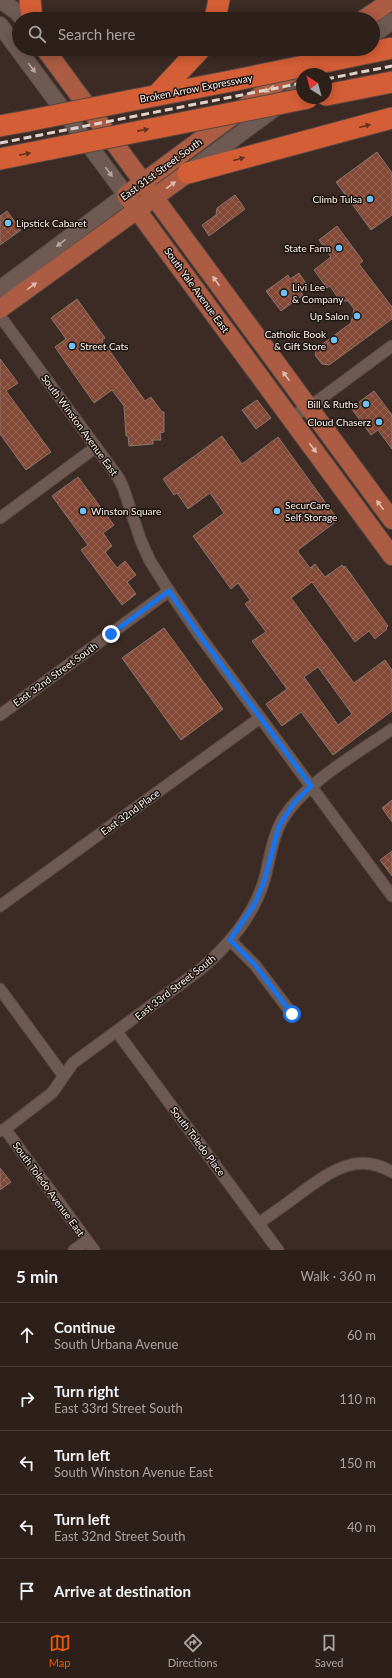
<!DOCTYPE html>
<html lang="en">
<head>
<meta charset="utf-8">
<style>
	:root { --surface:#2d201b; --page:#352824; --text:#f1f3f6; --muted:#a7a3a3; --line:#483e3a; --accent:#ea580c }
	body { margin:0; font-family:Lato,sans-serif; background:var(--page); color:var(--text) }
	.compass { position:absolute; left:296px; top:68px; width:36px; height:36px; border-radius:50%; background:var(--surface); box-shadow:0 2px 10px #0003; rotate:324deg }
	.stop { position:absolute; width:12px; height:12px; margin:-9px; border:3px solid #1a73e8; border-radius:50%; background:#fff }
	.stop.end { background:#1a73e8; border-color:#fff; box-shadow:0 1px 4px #0008 }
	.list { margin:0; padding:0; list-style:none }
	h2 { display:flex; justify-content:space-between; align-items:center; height:52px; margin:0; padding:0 16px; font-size:17px }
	h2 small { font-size:13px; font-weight:400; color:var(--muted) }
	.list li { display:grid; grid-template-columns:26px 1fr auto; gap:12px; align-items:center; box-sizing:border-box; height:64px; padding:0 16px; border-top:1px solid var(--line) }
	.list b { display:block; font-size:15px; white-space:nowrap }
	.list p { margin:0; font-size:13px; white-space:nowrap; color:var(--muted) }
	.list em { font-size:13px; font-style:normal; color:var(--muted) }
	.icon { flex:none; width:22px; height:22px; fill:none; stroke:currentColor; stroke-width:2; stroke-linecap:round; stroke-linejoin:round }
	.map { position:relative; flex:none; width:392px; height:1250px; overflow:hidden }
	.search { position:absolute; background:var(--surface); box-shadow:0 2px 10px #0003; left:12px; right:12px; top:12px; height:44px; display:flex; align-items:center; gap:10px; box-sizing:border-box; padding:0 14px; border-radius:22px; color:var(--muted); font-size:15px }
	.sheet { height:372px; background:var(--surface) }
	nav { display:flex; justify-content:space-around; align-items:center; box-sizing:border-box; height:56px; border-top:1px solid var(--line); background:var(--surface); font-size:11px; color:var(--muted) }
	nav a { display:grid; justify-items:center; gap:2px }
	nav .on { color:var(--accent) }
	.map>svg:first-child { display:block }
	.building { fill:url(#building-cross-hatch); stroke:#89746d; fill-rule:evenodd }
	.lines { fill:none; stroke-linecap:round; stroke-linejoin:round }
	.minor-casing { stroke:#574743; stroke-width:13 }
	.secondary-casing { stroke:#574743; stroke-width:18 }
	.primary-casing { stroke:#574743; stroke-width:20 }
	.motorway-casing { stroke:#574743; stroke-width:23 }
	.minor { stroke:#6e5a53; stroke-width:11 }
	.secondary { stroke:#6e5a53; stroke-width:16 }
	.primary { stroke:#ab5c42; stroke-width:18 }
	.motorway { stroke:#d45e36; stroke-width:21 }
	.rail { stroke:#e0d3ce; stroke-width:3; stroke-dasharray:8 4; stroke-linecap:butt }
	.motorway-bridge-casing { stroke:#574743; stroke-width:23; stroke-linecap:butt }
	.motorway-bridge { stroke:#d45e36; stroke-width:21 }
	.oneway { fill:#b6a5a0 }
	.oneway2 { fill:#e0bcb0 }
	.oneway3 { fill:#663220 }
	.route { stroke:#1a73e8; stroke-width:5 }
	.poi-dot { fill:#71c1f4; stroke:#1d1512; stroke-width:1.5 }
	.labels { text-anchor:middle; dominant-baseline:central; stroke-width:3; stroke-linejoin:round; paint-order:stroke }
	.street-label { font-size:10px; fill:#fdf0ec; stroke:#1d1512 }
	.poi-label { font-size:10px; fill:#fdf0ec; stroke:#1d1512; text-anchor:end }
</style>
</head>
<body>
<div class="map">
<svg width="392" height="1250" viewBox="0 0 392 1250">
	<defs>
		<pattern id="building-cross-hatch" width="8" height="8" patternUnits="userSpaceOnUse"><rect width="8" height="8" fill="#834936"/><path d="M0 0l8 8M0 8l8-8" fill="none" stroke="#956453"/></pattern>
	</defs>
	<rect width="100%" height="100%" fill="#3c2a24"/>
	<g class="building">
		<path d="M377,152L392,173V215L371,230L336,182Z"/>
		<path d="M235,195L245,209L209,236L202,225L216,215L217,208Z"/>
		<path d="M7,211L21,230L0,245V216Z"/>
		<path d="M337,226L363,261L359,264L392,307V319L329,365L322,364L315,355L317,348L351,323L354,309L348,301H340L330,286L327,288L314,270L331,257L319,240Z"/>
		<path d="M299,273L307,285L299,290L303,295L281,311L266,291L288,275L290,279Z"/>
		<path d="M77,299L105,338L102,340L145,401L151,397L162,412H164V432L160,433L161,440H153V444L129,446L128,436H126L124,406L112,390L94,403L55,347L66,339L51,318Z"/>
		<path d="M0,359L18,383L6,391L51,452L26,470L0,434Z"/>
		<path d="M374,391L392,415V449L378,430L371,435L351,408Z"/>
		<path d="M257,400L271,418L256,429L242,410Z"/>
		<path d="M222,436L242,464L278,437L338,520L298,550V552L310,568L315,564L325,577L342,565L343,567L345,566L388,626L386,628L387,629L375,639L369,631L355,642L312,582L291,598L354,683L385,660L392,670V711L333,755L301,712L282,726L266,704L287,689L252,641L266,632L245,604L250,600L238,583L231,589L193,536L224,513L210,493L188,509L177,493L174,495L163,479ZM318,667L352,714L338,725L304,677Z"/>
		<path d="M78,477L114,525L103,533L112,546L105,552L117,568L125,561L136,575L127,582L136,594L122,605L81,550L88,545L52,496Z"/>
		<path d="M164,628L223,709L181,740L122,658Z"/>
		<path d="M392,800V822L382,808Z"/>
		<path d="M392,851V876L380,860Z"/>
		<path d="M0,1168L11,1182L0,1190Z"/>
	</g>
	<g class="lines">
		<defs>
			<g id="minor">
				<path d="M0,316L118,477L123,487L141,541L150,561L169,591L200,636L392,896"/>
				<path d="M290,417L308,408L392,346"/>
				<path d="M0,518L96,447"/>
				<path d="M0,715L169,591"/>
				<path d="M0,906L260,718"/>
				<path d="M230,940L255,965L292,1014"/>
				<path d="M0,989L63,1075"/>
				<path d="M117,1032L278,1250"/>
				<path d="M5,1129L94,1250"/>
				<path d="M0,1131L5,1129L52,1093L73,1063L201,969C229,945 253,916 264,881C270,860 272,836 284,817C306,782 358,753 392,729"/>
				<path d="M259,1223C273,1213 288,1203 302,1192C330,1172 357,1151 392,1172"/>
				<path d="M74,1250L87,1241"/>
			</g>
			<g id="secondary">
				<path d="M0,0L17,12L23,19"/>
				<path d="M0,25L126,195L0,289"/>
				<path d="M373,35L392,21"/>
				<path d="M194,168L302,88"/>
			</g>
			<g id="primary">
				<path d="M364,19L392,0"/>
				<path d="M45,49L392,520"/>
				<path d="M323,49L126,195L392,556"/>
				<path d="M0,309L188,173"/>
			</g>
			<g id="motorway">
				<path d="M30,0L32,19"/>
				<path d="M215,19L219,0"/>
				<path d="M157,95L200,49"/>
				<path d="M326,95L392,82"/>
				<path d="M128,101L236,80"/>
				<path d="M0,126L27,121"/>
				<path d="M0,159L50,149"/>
				<path d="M188,173L392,118"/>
			</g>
		</defs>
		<use href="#minor" class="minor-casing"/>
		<use href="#secondary" class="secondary-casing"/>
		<use href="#primary" class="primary-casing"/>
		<use href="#motorway" class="motorway-casing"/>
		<use href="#minor" class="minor"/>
		<use href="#secondary" class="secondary"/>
		<use href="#primary" class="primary"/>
		<use href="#motorway" class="motorway"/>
		<g class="rail">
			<path d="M326,79L392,66"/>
			<path d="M0,143L302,83"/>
		</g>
		<defs>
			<g id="motorway-bridge">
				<path d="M236,80L392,48"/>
				<path d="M27,121L128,101"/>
				<path d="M50,149L308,98"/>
			</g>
		</defs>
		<use href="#motorway-bridge" class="motorway-bridge-casing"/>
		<use href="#motorway-bridge" class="motorway-bridge"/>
	</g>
	<defs><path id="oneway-solid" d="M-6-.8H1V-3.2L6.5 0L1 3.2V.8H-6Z"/></defs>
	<g class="oneway">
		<use href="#oneway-solid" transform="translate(32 68) rotate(53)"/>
		<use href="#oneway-solid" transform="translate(109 172) rotate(53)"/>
		<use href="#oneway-solid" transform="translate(61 243) rotate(143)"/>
	</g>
	<g class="oneway2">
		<use href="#oneway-solid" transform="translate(269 89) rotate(144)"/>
		<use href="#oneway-solid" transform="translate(171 185) rotate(-36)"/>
		<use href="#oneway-solid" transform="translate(216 281) rotate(-126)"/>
		<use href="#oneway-solid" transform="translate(32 286) rotate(-36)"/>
		<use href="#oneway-solid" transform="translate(286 376) rotate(-126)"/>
		<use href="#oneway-solid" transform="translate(313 448) rotate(53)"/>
		<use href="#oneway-solid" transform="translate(380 505) rotate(-127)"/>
	</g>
	<g class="oneway3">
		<use href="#oneway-solid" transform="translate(365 126) rotate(-15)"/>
		<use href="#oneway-solid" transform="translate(143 130) rotate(-11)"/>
		<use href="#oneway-solid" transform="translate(25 154) rotate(-11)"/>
		<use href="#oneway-solid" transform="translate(239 159) rotate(-15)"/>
	</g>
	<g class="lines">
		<path class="route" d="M111,634L169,591L200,636L311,786L294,803L279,826L264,882L254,905L230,940L255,965L292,1014"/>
	</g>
	<g class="poi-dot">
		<circle cx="370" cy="199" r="4"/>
		<circle cx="8" cy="223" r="4"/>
		<circle cx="339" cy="248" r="4"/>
		<circle cx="284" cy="293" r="4"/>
		<circle cx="357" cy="316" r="4"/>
		<circle cx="334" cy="340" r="4"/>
		<circle cx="72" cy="346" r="4"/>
		<circle cx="366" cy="404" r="4"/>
		<circle cx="379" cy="422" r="4"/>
		<circle cx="83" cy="511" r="4"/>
		<circle cx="277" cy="511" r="4"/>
	</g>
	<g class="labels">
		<g class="street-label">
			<text transform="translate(196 88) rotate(-11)">Broken Arrow Expressway</text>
			<text transform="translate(161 169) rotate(-36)">East 31st Street South</text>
			<text transform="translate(197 290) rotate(54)">South Yale Avenue East</text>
			<text transform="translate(80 425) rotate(54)">South Winston Avenue East</text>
			<text transform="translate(55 674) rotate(-36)">East 32nd Street South</text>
			<text transform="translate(130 812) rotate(-36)">East 32nd Place</text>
			<text transform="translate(175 987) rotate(-38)">East 33rd Street South</text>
			<text transform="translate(198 1141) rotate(53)">South Toledo Place</text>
			<text transform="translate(49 1189) rotate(54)">South Toledo Avenue East</text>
		</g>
		<g class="poi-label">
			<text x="362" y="199">Climb Tulsa</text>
			<text x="16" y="223" text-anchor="start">Lipstick Cabaret</text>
			<text x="331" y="248">State Farm</text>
			<text x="292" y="287" text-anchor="start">Livi Lee<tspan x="292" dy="12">&amp; Company</tspan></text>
			<text x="349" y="316">Up Salon</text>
			<text x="326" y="334">Catholic Book<tspan x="326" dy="12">&amp; Gift Store</tspan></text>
			<text x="80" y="346" text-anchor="start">Street Cats</text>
			<text x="358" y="404">Bill &amp; Ruths</text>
			<text x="371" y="422">Cloud Chaserz</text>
			<text x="285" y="505" text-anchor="start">SecurCare<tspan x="285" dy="12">Self Storage</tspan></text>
			<text x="91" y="511" text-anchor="start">Winston Square</text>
		</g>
	</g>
</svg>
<svg class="compass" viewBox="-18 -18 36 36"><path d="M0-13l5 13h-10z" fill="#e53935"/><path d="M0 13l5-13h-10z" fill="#a7a3a3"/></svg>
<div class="stop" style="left:292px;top:1014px"></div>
<div class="stop end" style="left:111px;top:634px"></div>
<div class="search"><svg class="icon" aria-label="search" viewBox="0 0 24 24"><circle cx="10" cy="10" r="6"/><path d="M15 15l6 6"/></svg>Search here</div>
</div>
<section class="sheet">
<h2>5 min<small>Walk · 360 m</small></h2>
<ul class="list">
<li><svg class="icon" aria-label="ahead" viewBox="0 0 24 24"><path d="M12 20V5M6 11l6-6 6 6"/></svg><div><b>Continue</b><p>South Urbana Avenue</p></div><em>60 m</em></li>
<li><svg class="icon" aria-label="right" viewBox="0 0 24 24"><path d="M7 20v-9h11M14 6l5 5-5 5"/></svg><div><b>Turn right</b><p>East 33rd Street South</p></div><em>110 m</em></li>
<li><svg class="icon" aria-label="left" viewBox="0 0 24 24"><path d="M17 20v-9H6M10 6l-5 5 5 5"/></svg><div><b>Turn left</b><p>South Winston Avenue East</p></div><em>150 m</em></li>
<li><svg class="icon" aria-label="left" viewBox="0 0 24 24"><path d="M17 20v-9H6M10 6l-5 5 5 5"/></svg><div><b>Turn left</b><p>East 32nd Street South</p></div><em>40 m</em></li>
<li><svg class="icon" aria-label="arrive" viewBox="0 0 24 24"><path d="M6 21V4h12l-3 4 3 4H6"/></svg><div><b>Arrive at destination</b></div></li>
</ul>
</section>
<nav>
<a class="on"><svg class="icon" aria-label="map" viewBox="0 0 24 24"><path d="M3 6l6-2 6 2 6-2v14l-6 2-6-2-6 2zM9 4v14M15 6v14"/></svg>Map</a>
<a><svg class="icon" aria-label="directions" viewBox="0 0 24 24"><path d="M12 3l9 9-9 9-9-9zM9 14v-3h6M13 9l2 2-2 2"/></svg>Directions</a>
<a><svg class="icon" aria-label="saved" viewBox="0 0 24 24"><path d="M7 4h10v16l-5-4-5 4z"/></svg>Saved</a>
</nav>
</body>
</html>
